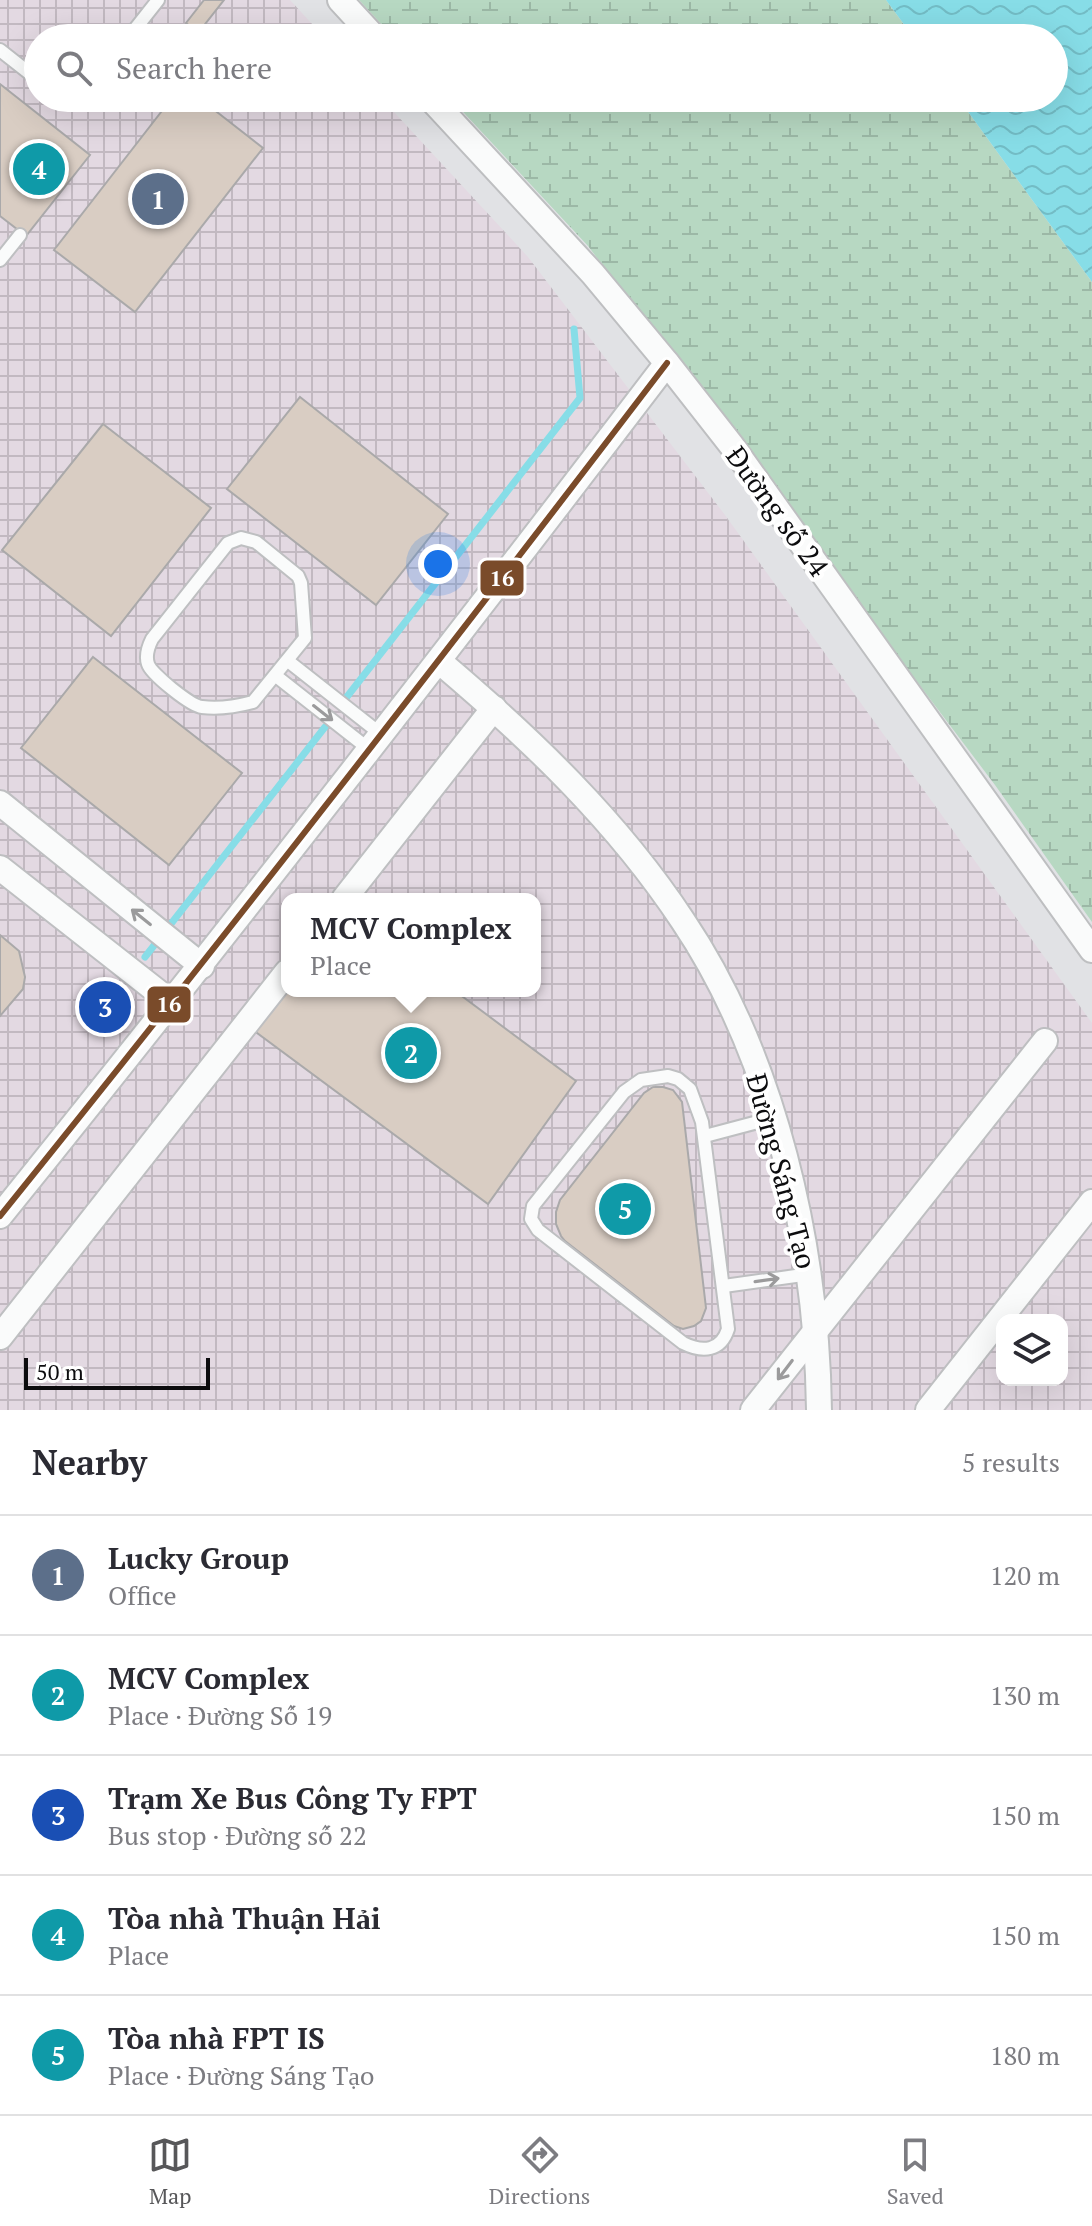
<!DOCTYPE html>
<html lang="en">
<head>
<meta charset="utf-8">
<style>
	:root { --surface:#fff; --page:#f2f2f3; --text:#2b2b33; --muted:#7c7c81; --line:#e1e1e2; --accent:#575759 }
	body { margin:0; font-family:"PT Serif",serif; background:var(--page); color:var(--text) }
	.controls { position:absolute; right:24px; bottom:24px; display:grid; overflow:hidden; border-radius:16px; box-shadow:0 8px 32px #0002 }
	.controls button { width:72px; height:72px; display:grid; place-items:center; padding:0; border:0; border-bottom:2px solid var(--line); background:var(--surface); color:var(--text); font:40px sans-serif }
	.scale { position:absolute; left:24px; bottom:20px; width:186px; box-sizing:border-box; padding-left:8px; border:4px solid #0c0c0e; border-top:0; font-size:22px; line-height:28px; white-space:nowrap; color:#0c0c0e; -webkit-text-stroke:6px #fff; paint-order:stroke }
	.you { position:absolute; left:438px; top:564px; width:28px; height:28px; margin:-20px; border:6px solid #fff; border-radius:50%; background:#1a73e8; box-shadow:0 0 0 12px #1a73e833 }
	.badge { display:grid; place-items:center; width:52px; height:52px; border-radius:50%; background:var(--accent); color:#fff; font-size:26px; font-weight:700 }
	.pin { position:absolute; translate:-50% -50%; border:4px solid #fff; box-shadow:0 2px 8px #0006 }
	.popup { position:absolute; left:281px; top:893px; width:260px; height:104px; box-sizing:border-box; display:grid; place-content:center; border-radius:16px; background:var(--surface); filter:drop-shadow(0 2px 6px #0005); font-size:26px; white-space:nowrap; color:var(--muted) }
	.popup b { font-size:30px; color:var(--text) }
	.popup::after { content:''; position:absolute; left:50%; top:100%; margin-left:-16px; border:16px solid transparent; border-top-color:var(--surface) }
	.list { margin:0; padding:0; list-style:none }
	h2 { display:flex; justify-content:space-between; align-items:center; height:104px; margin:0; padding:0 32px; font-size:34px }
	h2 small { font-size:26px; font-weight:400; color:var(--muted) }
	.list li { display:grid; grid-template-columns:52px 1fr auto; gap:24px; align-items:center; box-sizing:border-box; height:120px; padding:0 32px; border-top:2px solid var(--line) }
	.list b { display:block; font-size:30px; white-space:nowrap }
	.list p { margin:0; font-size:26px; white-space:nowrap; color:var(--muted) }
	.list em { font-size:26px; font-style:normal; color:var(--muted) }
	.icon { flex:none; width:44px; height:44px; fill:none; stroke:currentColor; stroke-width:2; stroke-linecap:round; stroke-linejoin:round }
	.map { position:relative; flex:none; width:1092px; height:1410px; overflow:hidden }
	.search { position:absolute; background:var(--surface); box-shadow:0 8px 32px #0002; left:24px; right:24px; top:24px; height:88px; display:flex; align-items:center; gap:20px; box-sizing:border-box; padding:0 28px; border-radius:44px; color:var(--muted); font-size:30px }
	.sheet { height:704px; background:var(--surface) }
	nav { display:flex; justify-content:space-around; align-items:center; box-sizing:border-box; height:112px; border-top:2px solid var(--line); background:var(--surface); font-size:22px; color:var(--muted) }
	nav a { display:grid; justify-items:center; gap:4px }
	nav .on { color:var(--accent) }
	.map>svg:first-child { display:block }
	.industrial { fill:url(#industrial-grid); fill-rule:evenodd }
	.wetland { fill:url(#wetland-marsh) }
	.water { fill:url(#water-waves) }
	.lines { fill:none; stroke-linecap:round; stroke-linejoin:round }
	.stream { stroke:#87dde7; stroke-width:7 }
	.building { fill:#d9cdc3; stroke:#aaa9aa; stroke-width:2 }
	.lane-casing { stroke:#bebfc1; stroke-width:16 }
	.street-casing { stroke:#bebfc1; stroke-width:28 }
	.lane { stroke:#fafbfb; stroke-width:12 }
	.street { stroke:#fafbfb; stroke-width:24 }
	.bus-1-casing { stroke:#fff; stroke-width:12 }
	.bus-1 { stroke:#7a4b2a; stroke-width:6 }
	.oneway { stroke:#9b9b9c }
	.labels { text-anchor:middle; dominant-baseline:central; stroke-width:8; stroke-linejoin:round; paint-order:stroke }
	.street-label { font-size:28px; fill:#0c0c0e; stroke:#fff }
	.line-badge { stroke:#fff; stroke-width:3 }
	.badge-label { font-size:22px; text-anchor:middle; font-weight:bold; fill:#fff }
</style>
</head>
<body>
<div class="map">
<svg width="1092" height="1410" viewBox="0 0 1092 1410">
	<defs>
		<pattern id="industrial-grid" width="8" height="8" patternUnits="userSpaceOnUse" patternTransform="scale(2)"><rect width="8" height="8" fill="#e3d9e2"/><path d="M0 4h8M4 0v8" fill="none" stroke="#c2b9c1"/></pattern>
		<pattern id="wetland-marsh" width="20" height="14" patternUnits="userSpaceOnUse" patternTransform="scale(2)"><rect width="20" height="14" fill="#b7d8c2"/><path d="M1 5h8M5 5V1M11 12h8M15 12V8" fill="none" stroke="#9cb8a6"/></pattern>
		<pattern id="water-waves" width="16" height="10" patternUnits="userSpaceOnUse" patternTransform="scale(2)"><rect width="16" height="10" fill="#87dde7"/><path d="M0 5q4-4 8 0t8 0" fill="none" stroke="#73bcc5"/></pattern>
	</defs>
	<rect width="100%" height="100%" fill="#e1e2e5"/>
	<path class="industrial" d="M0,0H290L325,38H38V98H381L528,257L725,515L1092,1023V1410H0ZM287,899H535V991H287ZM1002,1320H1062V1380H1002Z"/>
	<g class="wetland">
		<path d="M359,0H886L914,38H394Z"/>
		<path d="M450,98H958L1092,282V922L995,785L588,246Z"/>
	</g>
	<path class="water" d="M886,0H1092V282L958,98H1054V38H914Z"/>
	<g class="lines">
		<g class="stream">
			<path d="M346,698L580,398L574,329"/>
			<path d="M145,957L325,727"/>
		</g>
	</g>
	<g class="building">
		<path d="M204,0H224L198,33L186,23Z"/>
		<path d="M0,84L90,155L26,236L0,216Z"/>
		<path d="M172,98H199L263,148L135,312L54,250Z"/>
		<path d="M300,397L448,514L376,605L227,489Z"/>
		<path d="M103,424L211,508L111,636L2,550Z"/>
		<path d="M93,657L242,773L169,865L21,748Z"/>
		<path d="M0,935L19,951L25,977L23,989L0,1016Z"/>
		<path d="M287,991H455L576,1081L488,1204L245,1024Z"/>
		<path d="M653,1087H663L673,1090L682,1102L706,1308L701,1321L694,1326L683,1329L674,1326L565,1241L561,1236L556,1224V1212L560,1200L644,1093Z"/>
	</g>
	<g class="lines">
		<defs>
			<g id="lane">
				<path d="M128,38L158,0"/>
				<path d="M0,50L38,80"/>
				<path d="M60,98L72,103L80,98"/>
				<path d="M0,260L20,235"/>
				<path d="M241,538L256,542L298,576L301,583L305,638L253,702C238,706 217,709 202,707C191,706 151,674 148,664C145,655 148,647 152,639L228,543Z"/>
				<path d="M288,661L382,735"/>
				<path d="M276,676L370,750"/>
				<path d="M668,1076L678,1079L690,1089L702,1122L728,1329C721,1351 703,1353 683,1343L538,1230L531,1219L533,1206L624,1092L641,1080Z"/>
				<path d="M705,1136L773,1118"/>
				<path d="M724,1286L810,1274"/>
			</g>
			<g id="street">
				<path d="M340,0L375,38"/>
				<path d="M430,98L593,274L667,363L732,446L1092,950"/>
				<path d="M440,662C531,739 617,821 683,921C775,1058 817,1247 819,1410"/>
				<path d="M0,803L202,966"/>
				<path d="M0,868L172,1003"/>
				<path d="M344,899L494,708"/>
				<path d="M0,1216C227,935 448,650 667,363"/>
				<path d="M0,1337L287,972"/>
				<path d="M753,1410L1045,1041"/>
				<path d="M928,1410L1092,1202"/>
			</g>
		</defs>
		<use href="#lane" class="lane-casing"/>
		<use href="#street" class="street-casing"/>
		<use href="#lane" class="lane"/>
		<use href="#street" class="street"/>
		<defs>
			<path id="bus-1" d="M0,1216C227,935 448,650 667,363"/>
		</defs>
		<use href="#bus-1" class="bus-1-casing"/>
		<use href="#bus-1" class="bus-1"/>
	</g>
	<defs><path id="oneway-shaft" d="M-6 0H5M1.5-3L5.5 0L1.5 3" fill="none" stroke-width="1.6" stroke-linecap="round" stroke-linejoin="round" transform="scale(2)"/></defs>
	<g class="oneway">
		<use href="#oneway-shaft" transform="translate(323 713) rotate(38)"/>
		<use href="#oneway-shaft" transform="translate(141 917) rotate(-141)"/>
		<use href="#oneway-shaft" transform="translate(767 1280) rotate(-8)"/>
		<use href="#oneway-shaft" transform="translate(785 1370) rotate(127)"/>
	</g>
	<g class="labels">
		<g class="street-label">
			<text transform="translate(778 511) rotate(54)">Đường số 24</text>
			<text transform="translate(782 1171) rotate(75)">Đường Sáng Tạo</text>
		</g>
	</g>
	<g class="line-badge">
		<rect x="479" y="559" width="46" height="38" rx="8" fill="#7a4b2a"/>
		<rect x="146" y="985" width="46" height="39" rx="8" fill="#7a4b2a"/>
	</g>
	<g class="badge-label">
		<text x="502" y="586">16</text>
		<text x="169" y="1012">16</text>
	</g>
</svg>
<div class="controls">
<button><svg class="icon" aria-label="layers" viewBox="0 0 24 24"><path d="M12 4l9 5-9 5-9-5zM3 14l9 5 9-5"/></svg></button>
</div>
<div class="scale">50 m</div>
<div class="you"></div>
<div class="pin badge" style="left:158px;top:199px;background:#5c6f8a">1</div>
<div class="pin badge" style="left:411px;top:1053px;background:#0f9aa8">2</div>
<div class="popup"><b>MCV Complex</b>Place</div>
<div class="pin badge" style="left:105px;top:1007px;background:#1a4fb4">3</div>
<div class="pin badge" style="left:39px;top:169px;background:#0f9aa8">4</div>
<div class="pin badge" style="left:625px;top:1209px;background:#0f9aa8">5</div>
<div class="search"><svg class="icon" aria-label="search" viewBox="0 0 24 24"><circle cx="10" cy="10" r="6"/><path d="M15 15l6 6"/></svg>Search here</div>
</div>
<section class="sheet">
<h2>Nearby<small>5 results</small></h2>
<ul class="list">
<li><span class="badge" style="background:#5c6f8a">1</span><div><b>Lucky Group</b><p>Office</p></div><em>120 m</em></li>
<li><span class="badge" style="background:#0f9aa8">2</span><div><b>MCV Complex</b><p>Place · Đường Số 19</p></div><em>130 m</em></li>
<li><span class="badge" style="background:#1a4fb4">3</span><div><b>Trạm Xe Bus Công Ty FPT</b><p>Bus stop · Đường số 22</p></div><em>150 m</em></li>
<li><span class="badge" style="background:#0f9aa8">4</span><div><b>Tòa nhà Thuận Hải</b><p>Place</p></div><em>150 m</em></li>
<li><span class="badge" style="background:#0f9aa8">5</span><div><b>Tòa nhà FPT IS</b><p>Place · Đường Sáng Tạo</p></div><em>180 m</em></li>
</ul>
</section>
<nav>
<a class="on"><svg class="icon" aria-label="map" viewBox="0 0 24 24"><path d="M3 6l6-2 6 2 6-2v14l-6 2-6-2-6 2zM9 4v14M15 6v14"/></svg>Map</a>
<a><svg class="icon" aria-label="directions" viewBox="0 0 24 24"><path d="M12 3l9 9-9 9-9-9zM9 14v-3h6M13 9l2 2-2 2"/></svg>Directions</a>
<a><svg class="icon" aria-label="saved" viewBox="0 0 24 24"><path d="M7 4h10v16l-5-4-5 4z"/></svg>Saved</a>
</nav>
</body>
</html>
